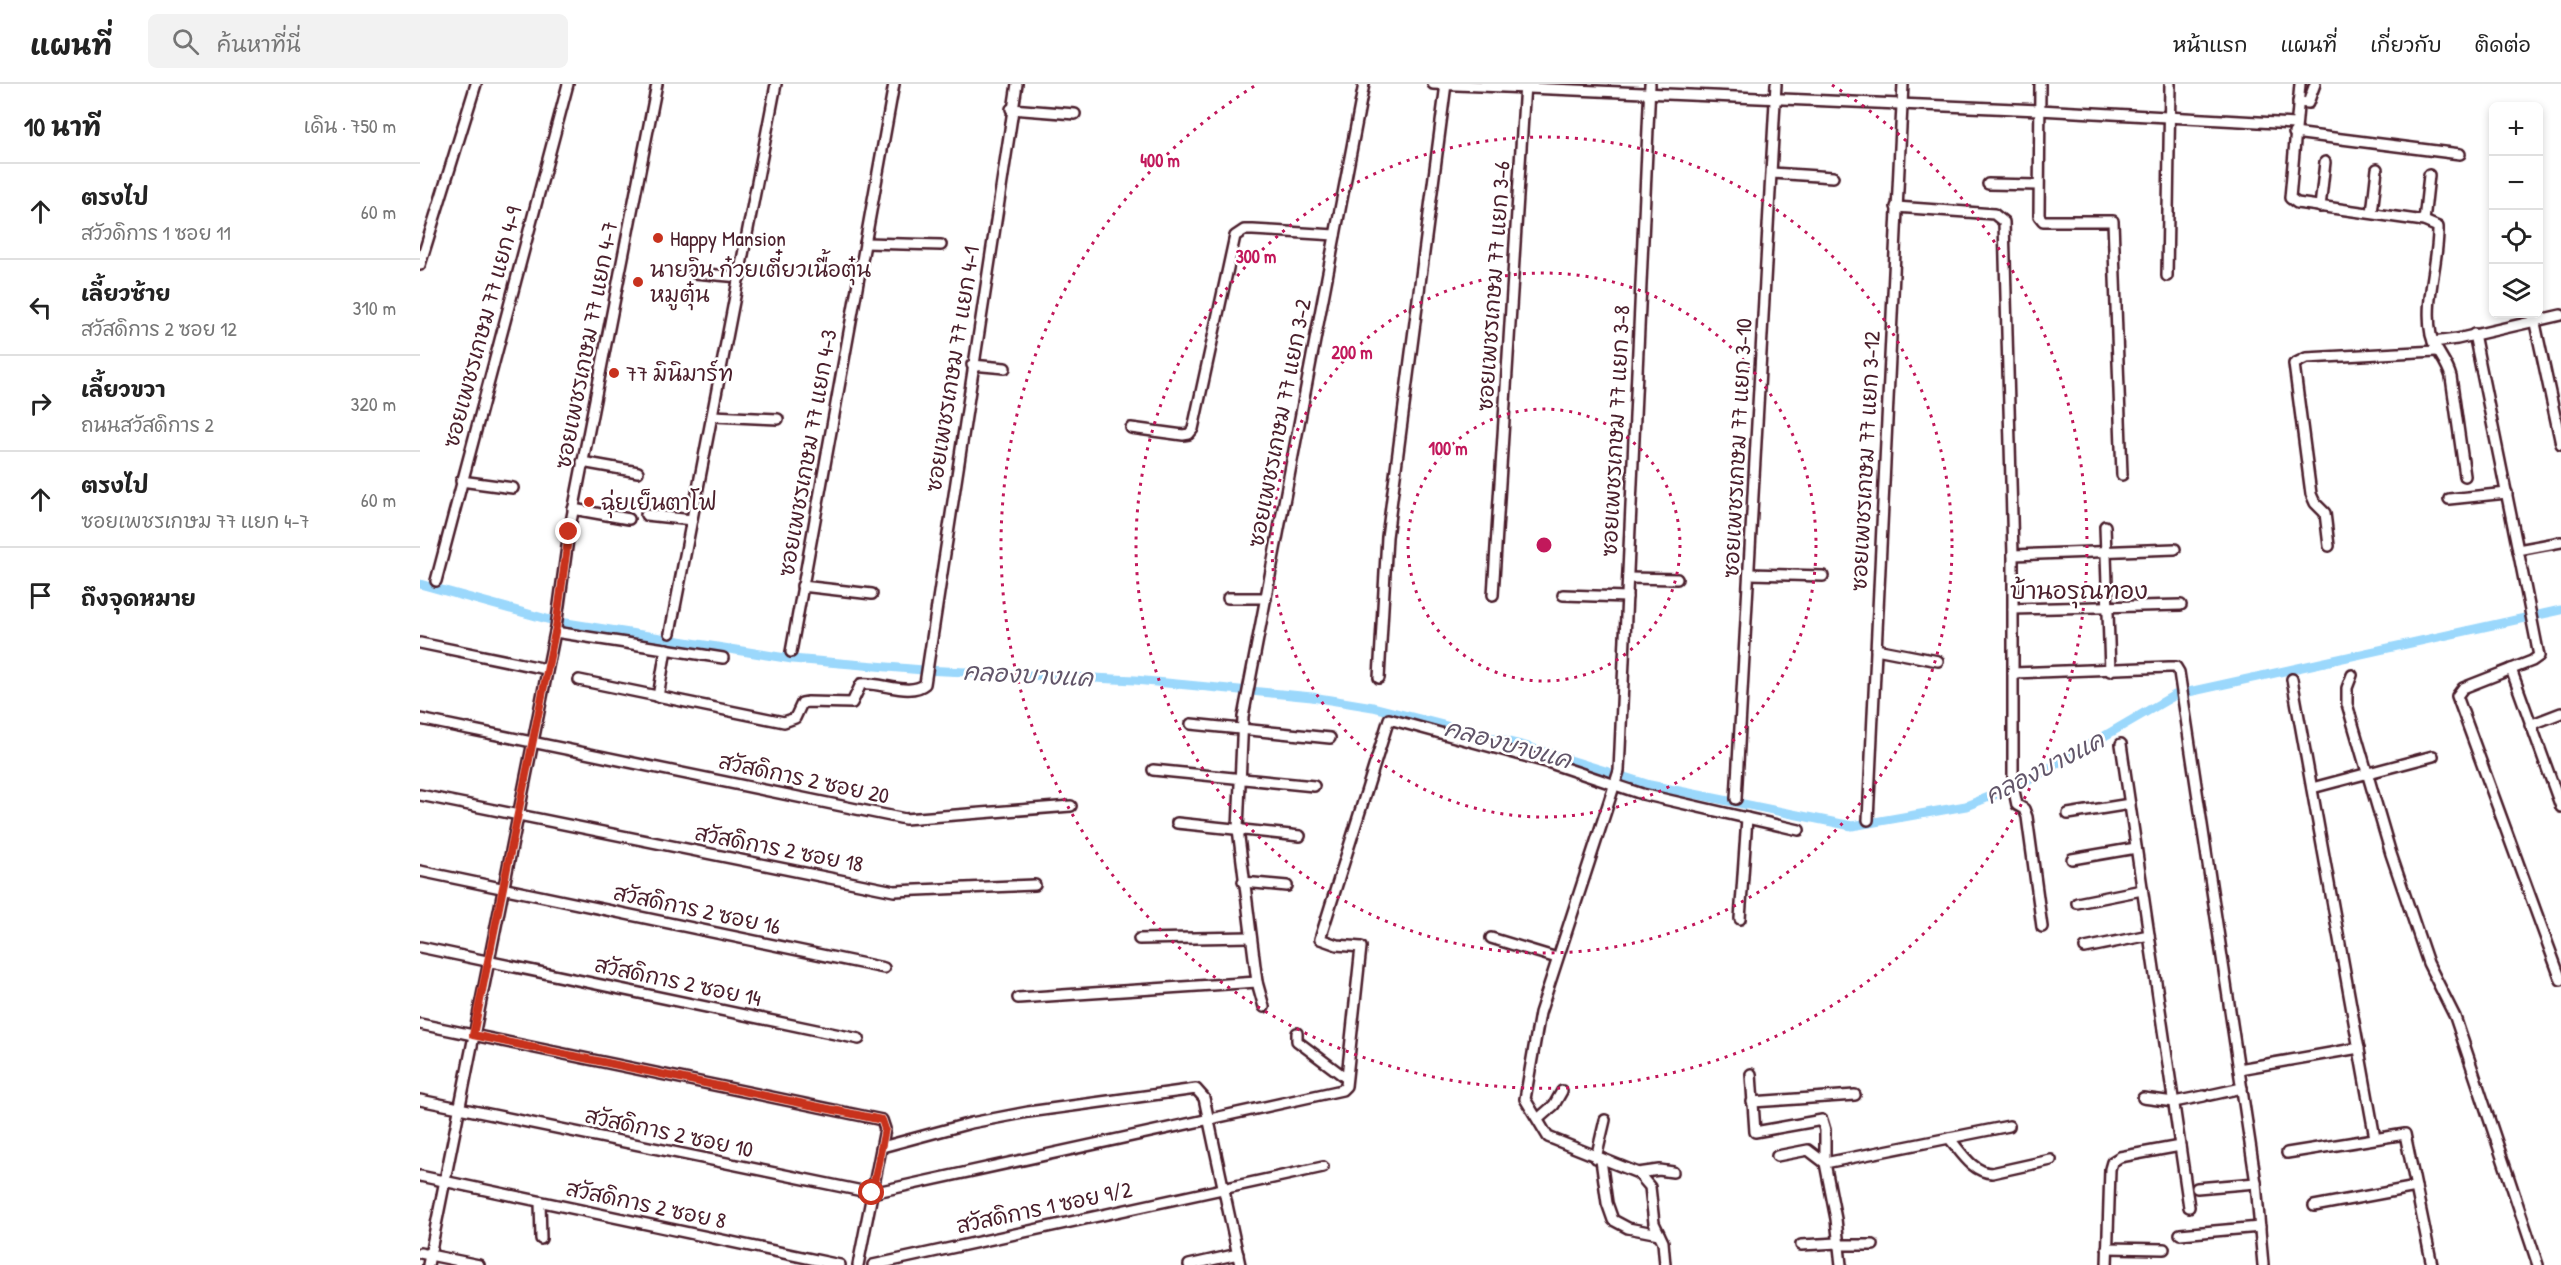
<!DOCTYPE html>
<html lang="th">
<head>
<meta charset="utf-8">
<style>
	:root { --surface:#fff; --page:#f2f2f2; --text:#222; --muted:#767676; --line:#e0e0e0 }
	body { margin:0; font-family:"Patrick Hand","Playpen Sans Thai",sans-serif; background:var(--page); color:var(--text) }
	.controls { position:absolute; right:18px; top:18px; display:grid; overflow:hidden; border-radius:9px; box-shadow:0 3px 9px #0003 }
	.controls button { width:54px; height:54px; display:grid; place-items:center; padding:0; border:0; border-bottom:2px solid var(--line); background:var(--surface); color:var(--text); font:30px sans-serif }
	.stop { position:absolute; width:18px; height:18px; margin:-14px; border:4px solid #c8321e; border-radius:50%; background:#fff }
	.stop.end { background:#c8321e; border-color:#fff; box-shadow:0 2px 6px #0008 }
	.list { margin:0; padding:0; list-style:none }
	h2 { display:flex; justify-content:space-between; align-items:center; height:78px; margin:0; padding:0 24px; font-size:26px }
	h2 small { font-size:20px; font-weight:400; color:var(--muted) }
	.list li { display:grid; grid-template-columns:39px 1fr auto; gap:18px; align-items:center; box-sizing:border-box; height:96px; padding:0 24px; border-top:2px solid var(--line) }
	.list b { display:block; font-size:22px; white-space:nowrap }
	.list p { margin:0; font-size:20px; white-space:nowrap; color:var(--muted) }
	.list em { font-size:20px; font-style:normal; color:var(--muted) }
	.icon { flex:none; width:33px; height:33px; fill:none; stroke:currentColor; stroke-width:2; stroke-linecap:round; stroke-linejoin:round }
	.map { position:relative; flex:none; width:2141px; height:1181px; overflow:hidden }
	header { display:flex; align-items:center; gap:36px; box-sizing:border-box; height:84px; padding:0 30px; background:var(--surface); border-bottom:2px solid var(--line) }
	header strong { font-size:28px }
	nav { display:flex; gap:33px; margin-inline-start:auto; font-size:21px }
	.search { width:420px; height:54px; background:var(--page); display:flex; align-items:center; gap:15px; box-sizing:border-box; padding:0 21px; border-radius:9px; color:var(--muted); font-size:22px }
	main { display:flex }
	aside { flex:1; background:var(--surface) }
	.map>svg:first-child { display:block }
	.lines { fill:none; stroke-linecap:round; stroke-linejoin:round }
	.canal { stroke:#9bd8fc; stroke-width:9 }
	.street-casing { stroke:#4a1f2b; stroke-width:14 }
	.street { stroke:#fff; stroke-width:9 }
	.route { stroke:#c8321e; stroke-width:8 }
	.ring { fill:none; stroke:#c2185b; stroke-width:3; stroke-dasharray:3 6 }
	.poi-dot { fill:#c8321e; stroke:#fff; stroke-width:2 }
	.labels { text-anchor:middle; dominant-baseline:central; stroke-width:5; stroke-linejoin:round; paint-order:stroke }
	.poi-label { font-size:22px; fill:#4a1f2b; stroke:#fff; text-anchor:start }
	.street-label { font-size:22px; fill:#4a1f2b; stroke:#fff }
	.neighbourhood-label { font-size:24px; fill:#4a1f2b; stroke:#fff }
	.water-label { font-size:24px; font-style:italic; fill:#62566a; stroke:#fff }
	.centre { fill:#c2185b; stroke:#fff; stroke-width:3 }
	.ring-label { font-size:18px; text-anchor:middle; font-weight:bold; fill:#c2185b; stroke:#fff; stroke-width:5; stroke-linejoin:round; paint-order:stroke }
</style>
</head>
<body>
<header>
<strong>แผนที่</strong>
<div class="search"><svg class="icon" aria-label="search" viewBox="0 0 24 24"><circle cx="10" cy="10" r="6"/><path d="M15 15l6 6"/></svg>ค้นหาที่นี่</div>
<nav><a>หน้าแรก</a><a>แผนที่</a><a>เกี่ยวกับ</a><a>ติดต่อ</a></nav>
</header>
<main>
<aside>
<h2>10 นาที<small>เดิน · 750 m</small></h2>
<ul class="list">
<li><svg class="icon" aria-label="ahead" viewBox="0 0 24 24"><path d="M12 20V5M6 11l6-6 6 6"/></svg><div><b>ตรงไป</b><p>สวัวดิการ 1 ซอย 11</p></div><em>60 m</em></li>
<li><svg class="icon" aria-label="left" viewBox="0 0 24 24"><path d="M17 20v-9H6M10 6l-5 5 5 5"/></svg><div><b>เลี้ยวซ้าย</b><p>สวัสดิการ 2 ซอย 12</p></div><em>310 m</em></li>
<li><svg class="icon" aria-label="right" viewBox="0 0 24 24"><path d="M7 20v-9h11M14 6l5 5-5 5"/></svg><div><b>เลี้ยวขวา</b><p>ถนนสวัสดิการ 2</p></div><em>320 m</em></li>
<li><svg class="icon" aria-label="ahead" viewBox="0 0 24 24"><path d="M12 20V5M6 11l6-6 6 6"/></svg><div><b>ตรงไป</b><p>ซอยเพชรเกษม 77 แยก 4-7</p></div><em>60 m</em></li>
<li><svg class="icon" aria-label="arrive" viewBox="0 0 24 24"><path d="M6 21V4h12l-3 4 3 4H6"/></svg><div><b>ถึงจุดหมาย</b></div></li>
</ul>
</aside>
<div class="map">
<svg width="2141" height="1181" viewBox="0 0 2141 1181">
	<rect width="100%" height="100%" fill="#fff"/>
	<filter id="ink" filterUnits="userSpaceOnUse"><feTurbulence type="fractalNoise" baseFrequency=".0167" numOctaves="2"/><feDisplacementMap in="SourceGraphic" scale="12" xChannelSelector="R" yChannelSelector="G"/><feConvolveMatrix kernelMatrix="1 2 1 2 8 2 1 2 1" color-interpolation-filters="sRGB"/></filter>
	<g filter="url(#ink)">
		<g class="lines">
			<path class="canal" d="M0,500L134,537L372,575L503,586L715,596L892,613L953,623L1105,662L1230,701L1432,742L1546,722L1602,700L1755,611L2141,526"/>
			<defs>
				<g id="street">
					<path d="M1013,0L1619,26L1875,40"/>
					<path d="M1230,0L1199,687L1120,929L1105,1015L1128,1053L1218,1089L1230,1103L1234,1139L1243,1158L1245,1181"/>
					<path d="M1620,0L1619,132L1623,137H1693L1702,391"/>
					<path d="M1880,0L1870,114L1877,119L2004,137L2018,143C2019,178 2004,215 2011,251C2015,267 2027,277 2031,293L2045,392"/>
					<path d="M1878,18L1888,19L1895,0"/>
					<path d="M591,25L655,30"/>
					<path d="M1874,49L2040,70"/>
					<path d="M1352,89L1413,93"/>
					<path d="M1568,100L1618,101"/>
					<path d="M1476,123L1574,130L1584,138L1593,471V702L1597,721L1604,725L1607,733L1622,843"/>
					<path d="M1900,123L1905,78"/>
					<path d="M1952,129L1957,85"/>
					<path d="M2004,137L2009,91"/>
					<path d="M445,159L521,161"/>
					<path d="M0,181L56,0"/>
					<path d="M274,189L320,193"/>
					<path d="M1747,192L1750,0"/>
					<path d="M2113,230L2141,360"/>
					<path d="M2054,250L2098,466"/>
					<path d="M2013,258L2037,255L2141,231"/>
					<path d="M552,281L585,284"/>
					<path d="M293,332L358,335"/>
					<path d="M711,344L763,351L769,350L773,345L815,152L824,146H833L915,151"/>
					<path d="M162,378L218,388"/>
					<path d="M41,397L93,404"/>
					<path d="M2029,415L2087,409"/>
					<path d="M153,425L209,435"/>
					<path d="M226,431L272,436"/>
					<path d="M1685,442L1690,587"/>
					<path d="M2141,458L2098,466L2119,572L2112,577L2043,604L2037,612L2141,896"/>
					<path d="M1909,462L1905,429L1895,419L1891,410L1874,280L1886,274L2016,267"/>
					<path d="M1593,471L1755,465"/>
					<path d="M1330,490L1403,492"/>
					<path d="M1208,494L1257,495"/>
					<path d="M16,497L148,0"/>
					<path d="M382,502L452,510"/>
					<path d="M1073,511L1105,0"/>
					<path d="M1143,511L1207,513"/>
					<path d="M808,514H846"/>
					<path d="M1593,525L1761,521"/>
					<path d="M135,548L303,574"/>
					<path d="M250,549L356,0"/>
					<path d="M0,559L126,585"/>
					<path d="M1456,565L1518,577"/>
					<path d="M371,568L474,0"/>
					<path d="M2091,585L2141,723"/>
					<path d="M1593,589L1749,583H1756L1759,588L1836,1099L1843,1181"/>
					<path d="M1932,591L1927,604V620L1971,770L2008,879L2035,933L2118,1181"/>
					<path d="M959,594L967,453L1026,0"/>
					<path d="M1872,595L1955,1054"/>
					<path d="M159,596L364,638L375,634L382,619L388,618L432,619L441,600C459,597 490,613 505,600L597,0"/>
					<path d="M238,613L246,565"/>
					<path d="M0,635L485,735L651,722"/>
					<path d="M771,640L910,654"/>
					<path d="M2110,641L2141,629"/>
					<path d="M1701,660L1769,1123"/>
					<path d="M733,686L894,702"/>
					<path d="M1892,704L2013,672"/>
					<path d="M0,711L474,807L615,801"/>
					<path d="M1316,715L1356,0"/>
					<path d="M1648,730L1710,720"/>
					<path d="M1448,736L1483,0"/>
					<path d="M757,739L880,752"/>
					<path d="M1652,775L1716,764"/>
					<path d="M0,787L464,884"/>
					<path d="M823,798L867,802"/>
					<path d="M1657,819L1722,806"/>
					<path d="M1320,835L1327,734"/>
					<path d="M1071,854L1137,874"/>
					<path d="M719,855L831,853"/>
					<path d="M0,863L439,955"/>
					<path d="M1665,864L1729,851"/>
					<path d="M598,914L837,898"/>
					<path d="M844,923L837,898L818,745L823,633L944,0"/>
					<path d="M0,940L462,1036L465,1045L438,1181"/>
					<path d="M877,949V957L926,994"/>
					<path d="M1819,985L1939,964"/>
					<path d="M1331,990L1335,1048L1402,1036L1405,1046V1079L1589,1042"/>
					<path d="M1790,1011L1822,1004"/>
					<path d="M1723,1014L1754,1018L1784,1012"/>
					<path d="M0,1016L452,1109L922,1006L926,1002L941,863L917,861L900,855L969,635L1130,679L1222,710L1379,746"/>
					<path d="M1332,1018L1435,1011"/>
					<path d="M1118,1035L1134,1021L1142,1007"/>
					<path d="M1529,1054C1542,1069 1552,1088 1572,1089L1631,1076"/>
					<path d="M462,1063L551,1039L608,1028L776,1005L784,1014L820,1181"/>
					<path d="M1867,1069L1985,1050L2012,1181"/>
					<path d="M1357,1072L1388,1066L1405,1079L1416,1135L1421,1181"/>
					<path d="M1176,1074L1185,1036"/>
					<path d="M1181,1076L1187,1119L1193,1136L1208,1144L1239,1150"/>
					<path d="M1218,1089L1239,1086L1253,1088"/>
					<path d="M0,1092L420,1181"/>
					<path d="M1777,1104L1836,1099"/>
					<path d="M120,1118L121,1155"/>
					<path d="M1894,1122L1996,1103"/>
					<path d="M1760,1150L1840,1143"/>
					<path d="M1381,1161L1418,1159"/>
					<path d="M1418,1161H1453"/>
					<path d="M1687,1164L1744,1165"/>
					<path d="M0,1169L59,1181"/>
					<path d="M8,1181L136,543L149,448L237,0"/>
					<path d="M453,1181L903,1083"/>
					<path d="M769,1181L818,1170"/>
					<path d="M1687,1181L1690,1085L1692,1078L1700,1073L1760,1062"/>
				</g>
			</defs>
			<use href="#street" class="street-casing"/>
			<use href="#street" class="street"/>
		</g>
	</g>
	<g class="lines" filter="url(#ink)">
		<path class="route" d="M149,448L136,543L53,951L462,1036L465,1045L452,1109"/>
	</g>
	<g class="ring">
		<circle cx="1124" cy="461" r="136"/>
		<circle cx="1124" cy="461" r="272"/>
		<circle cx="1124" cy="461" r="408"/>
		<path d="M1412 1A543 543 0 1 1 836 1"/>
	</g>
	<g class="poi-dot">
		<circle cx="238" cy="154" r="6"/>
		<circle cx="218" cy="198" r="6"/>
		<circle cx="194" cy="289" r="6"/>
		<circle cx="169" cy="418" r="6"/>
	</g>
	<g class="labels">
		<g class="poi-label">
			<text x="250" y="154">Happy Mansion</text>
			<text x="230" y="185">นายวิน ก๋วยเตี๋ยวเนื้อตุ๋น<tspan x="230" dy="25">หมูตุ๋น</tspan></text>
			<text x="206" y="289">77 มินิมาร์ท</text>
			<text x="181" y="418">ฉุ่ยเย็นตาโฟ</text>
		</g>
		<g class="street-label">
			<text transform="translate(1073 202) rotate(-86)">ซอยเพชรเกษม 77 แยก 3-6</text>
			<text transform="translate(62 243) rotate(-75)">ซอยเพชรเกษม 77 แยก 4-9</text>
			<text transform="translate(166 261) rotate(-79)">ซอยเพชรเกษม 77 แยก 4-7</text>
			<text transform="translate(532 285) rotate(-81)">ซอยเพชรเกษม 77 แยก 4-1</text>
			<text transform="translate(859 339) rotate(-79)">ซอยเพชรเกษม 77 แยก 3-2</text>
			<text transform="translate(1195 347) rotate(-87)">ซอยเพชรเกษม 77 แยก 3-8</text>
			<text transform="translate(1317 364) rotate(-87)">ซอยเพชรเกษม 77 แยก 3-10</text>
			<text transform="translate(387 369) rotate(-80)">ซอยเพชรเกษม 77 แยก 4-3</text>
			<text transform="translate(1445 377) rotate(-87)">ซอยเพชรเกษม 77 แยก 3-12</text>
			<text transform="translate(384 694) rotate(12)">สวัสดิการ 2 ซอย 20</text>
			<text transform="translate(359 764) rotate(11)">สวัสดิการ 2 ซอย 18</text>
			<text transform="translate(277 825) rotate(12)">สวัสดิการ 2 ซอย 16</text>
			<text transform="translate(258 897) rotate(12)">สวัสดิการ 2 ซอย 14</text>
			<text transform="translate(249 1048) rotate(12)">สวัสดิการ 2 ซอย 10</text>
			<text transform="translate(226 1120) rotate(12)">สวัสดิการ 2 ซอย 8</text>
			<text transform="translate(624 1123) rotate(-12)">สวัสดิการ 1 ซอย 9/2</text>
		</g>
		<g class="neighbourhood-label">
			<text x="1659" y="506">บ้านอรุณทอง</text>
		</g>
		<g class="water-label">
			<text transform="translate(608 590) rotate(3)">คลองบางแค</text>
			<text transform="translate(1088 659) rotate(15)">คลองบางแค</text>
			<text transform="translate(1624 683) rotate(-27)">คลองบางแค</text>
		</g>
	</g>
	<circle cx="1124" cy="461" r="9" class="centre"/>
	<g class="ring-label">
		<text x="740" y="83">400 m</text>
		<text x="836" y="179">300 m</text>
		<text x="932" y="275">200 m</text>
		<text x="1028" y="371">100 m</text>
	</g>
</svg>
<div class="controls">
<button>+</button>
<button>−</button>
<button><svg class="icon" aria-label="locate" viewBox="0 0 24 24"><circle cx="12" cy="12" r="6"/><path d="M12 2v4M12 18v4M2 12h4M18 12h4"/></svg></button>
<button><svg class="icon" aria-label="layers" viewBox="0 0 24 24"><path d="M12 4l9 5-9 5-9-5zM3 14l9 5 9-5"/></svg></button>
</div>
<div class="stop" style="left:452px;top:1109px"></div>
<div class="stop end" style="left:149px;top:448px"></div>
</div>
</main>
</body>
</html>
